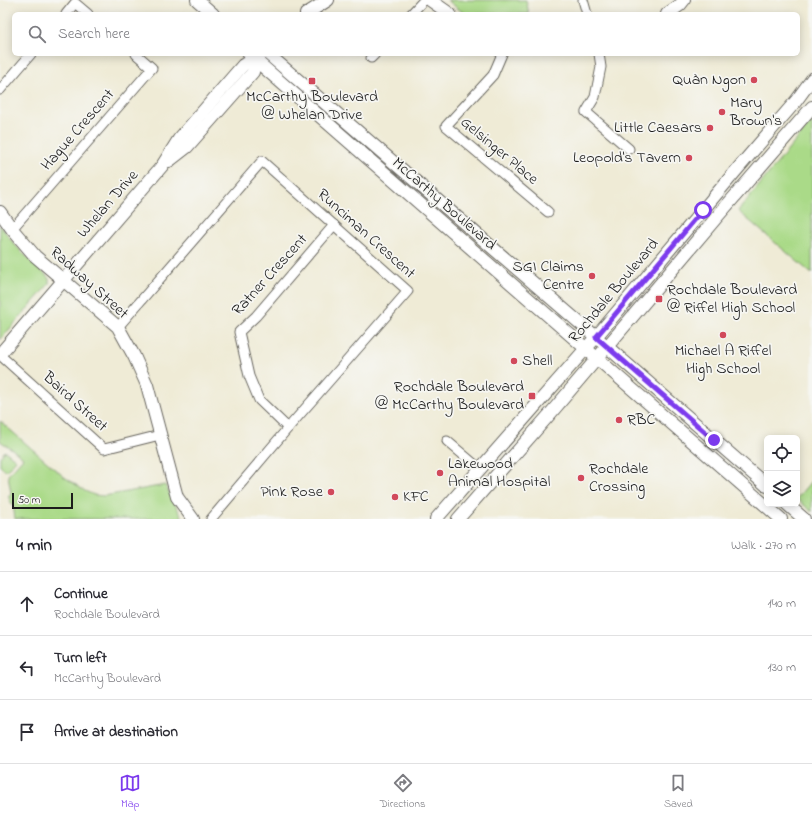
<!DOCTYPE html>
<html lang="en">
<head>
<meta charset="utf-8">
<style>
	:root { --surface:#fff; --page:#f2f2f3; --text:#2b2b33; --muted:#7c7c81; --line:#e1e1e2; --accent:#7c3aed }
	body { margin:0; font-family:"Indie Flower",sans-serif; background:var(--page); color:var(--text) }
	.controls { position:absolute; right:12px; bottom:12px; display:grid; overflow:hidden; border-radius:6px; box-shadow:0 2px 10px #0003 }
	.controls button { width:36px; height:36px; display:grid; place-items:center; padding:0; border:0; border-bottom:1px solid var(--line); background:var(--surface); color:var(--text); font:20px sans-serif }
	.scale { position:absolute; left:12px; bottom:10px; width:61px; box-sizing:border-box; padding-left:4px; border:2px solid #1c1c1c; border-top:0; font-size:11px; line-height:14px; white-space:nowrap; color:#1c1c1c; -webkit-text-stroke:3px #f6f6f2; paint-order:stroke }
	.stop { position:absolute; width:12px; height:12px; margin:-9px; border:3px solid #7c3aed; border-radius:50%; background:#fff }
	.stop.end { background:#7c3aed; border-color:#fff; box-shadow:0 1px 4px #0008 }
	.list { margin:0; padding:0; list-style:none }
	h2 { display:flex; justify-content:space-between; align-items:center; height:52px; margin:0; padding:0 16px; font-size:17px }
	h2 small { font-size:13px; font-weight:400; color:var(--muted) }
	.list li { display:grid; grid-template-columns:26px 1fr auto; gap:12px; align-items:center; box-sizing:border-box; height:64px; padding:0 16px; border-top:1px solid var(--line) }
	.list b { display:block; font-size:15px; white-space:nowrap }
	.list p { margin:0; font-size:13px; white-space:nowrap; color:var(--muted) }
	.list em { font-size:13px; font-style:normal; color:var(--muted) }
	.icon { flex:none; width:22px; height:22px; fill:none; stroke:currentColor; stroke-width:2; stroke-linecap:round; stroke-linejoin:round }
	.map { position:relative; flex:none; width:812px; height:519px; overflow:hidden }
	.search { position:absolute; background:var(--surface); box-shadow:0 2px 10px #0003; left:12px; right:12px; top:12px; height:44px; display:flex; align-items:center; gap:10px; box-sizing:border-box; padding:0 14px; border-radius:6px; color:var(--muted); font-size:15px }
	.sheet { height:244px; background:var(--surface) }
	nav { display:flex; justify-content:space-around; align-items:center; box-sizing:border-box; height:56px; border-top:1px solid var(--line); background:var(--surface); font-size:11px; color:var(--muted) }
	nav a { display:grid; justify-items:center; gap:2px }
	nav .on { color:var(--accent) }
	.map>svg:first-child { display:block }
	.green { fill:#aada88; stroke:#637b52 }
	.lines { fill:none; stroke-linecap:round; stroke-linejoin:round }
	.street-casing { stroke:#66645d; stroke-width:11 }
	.secondary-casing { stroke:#66645d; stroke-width:14 }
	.street { stroke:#fff; stroke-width:9 }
	.secondary { stroke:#fff; stroke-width:12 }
	.route { stroke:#7c3aed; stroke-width:5 }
	.poi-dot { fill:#d1495b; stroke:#f6f6f2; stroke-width:1.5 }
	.labels { text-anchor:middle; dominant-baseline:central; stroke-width:3.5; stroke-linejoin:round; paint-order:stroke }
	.poi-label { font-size:16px; fill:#1c1c1c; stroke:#f6f6f2; text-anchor:start }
	.street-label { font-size:16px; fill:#1c1c1c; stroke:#f6f6f2 }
</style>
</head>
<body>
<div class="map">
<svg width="812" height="519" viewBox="0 0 812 519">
	<rect width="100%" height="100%" fill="#f6f6f2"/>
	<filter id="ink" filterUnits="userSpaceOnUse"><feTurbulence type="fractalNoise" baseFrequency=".025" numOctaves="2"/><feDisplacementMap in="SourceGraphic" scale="8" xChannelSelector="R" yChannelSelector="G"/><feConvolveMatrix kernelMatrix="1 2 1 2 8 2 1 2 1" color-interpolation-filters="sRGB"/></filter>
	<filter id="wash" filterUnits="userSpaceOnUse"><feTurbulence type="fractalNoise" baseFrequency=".012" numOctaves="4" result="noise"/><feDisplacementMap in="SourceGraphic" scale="16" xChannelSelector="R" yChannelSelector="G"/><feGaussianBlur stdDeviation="0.9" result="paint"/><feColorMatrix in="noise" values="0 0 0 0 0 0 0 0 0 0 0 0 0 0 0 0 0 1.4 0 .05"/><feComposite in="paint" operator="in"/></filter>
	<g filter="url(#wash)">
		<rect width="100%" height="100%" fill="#efebd6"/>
		<g class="green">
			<path d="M447,0H526L529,14H465Z"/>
			<path d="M812,121V274L738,211Z"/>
			<path d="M0,225L14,244L30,260L47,276L49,279V284L0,340Z"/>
			<path d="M0,421L63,476L85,491L94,495L104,496L165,485L183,519H15L13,504L9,501L10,499L8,497L11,493L8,475L23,458L12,449L0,441Z"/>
			<path d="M5,451L16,460L6,471L0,466V457Z"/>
			<path d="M812,480V512L797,499V498Z"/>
		</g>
	</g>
	<g filter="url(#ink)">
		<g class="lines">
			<defs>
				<g id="street">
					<path d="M583,0L587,14"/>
					<path d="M66,14L75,3L88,14"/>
					<path d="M411,14L424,0"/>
					<path d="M502,54L493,75L446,126L548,212"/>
					<path d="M599,54L601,67L595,97L586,112L629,149"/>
					<path d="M371,58L375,54"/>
					<path d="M0,90L31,54"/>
					<path d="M12,229L152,68L136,54"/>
					<path d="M118,327L262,161L408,291L288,428L211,519"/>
					<path d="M0,355L104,449L160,435"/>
					<path d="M288,428L259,400L249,376L239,332L256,316L334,225"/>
					<path d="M447,441L480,469"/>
				</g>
				<g id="secondary">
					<path d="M197,0L213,14"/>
					<path d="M430,0L450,14"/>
					<path d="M306,14L328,0"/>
					<path d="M667,14L680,5L684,0"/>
					<path d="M249,54L260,64L781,519"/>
					<path d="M268,54L596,337L767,486"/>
					<path d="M169,161L187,147L253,72L255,60"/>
					<path d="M0,212L12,229L35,256L118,327L134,356L147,385L177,497L193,519"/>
					<path d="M0,354L162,166L179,139L243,65L255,60L260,55"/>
					<path d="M787,504L804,519"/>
					<path d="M436,519L596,337L734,173L796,101L812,79"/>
					<path d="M458,519L550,414L716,218L812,107"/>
				</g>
			</defs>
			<use href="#street" class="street-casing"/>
			<use href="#secondary" class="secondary-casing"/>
			<use href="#street" class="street"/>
			<use href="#secondary" class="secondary"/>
		</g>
	</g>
	<g class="lines" filter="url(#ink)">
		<path class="route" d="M703,210L596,337L714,440"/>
	</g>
	<g class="poi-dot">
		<circle cx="754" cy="80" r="4"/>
		<rect x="308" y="77" width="8" height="8" rx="2"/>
		<circle cx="722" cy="112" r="4"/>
		<circle cx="710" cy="128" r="4"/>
		<circle cx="689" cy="158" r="4"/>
		<circle cx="592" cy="276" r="4"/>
		<rect x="655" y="295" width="8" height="8" rx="2"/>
		<circle cx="723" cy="335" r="4"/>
		<circle cx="514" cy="361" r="4"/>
		<rect x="528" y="392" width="8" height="8" rx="2"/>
		<circle cx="619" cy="420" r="4"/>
		<circle cx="440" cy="473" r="4"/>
		<circle cx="581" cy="478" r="4"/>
		<circle cx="331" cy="492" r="4"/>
		<circle cx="395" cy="497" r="4"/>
	</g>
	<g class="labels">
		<g class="poi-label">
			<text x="746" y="80" text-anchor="end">Quàn Ngon</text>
			<text x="312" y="97" text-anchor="middle">McCarthy Boulevard<tspan x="312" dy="18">@ Whelan Drive</tspan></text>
			<text x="730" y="103">Mary<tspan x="730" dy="18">Brown's</tspan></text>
			<text x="702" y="128" text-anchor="end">Little Caesars</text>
			<text x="681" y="158" text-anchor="end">Leopold's Tavern</text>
			<text x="584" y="267" text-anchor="end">SGI Claims<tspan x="584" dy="18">Centre</tspan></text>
			<text x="667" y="290">Rochdale Boulevard<tspan x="667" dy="18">@ Riffel High School</tspan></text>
			<text x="723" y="351" text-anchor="middle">Michael A Riffel<tspan x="723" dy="18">High School</tspan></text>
			<text x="522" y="361">Shell</text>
			<text x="524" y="387" text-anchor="end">Rochdale Boulevard<tspan x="524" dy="18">@ McCarthy Boulevard</tspan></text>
			<text x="627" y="420">RBC</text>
			<text x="448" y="464">Lakewood<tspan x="448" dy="18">Animal Hospital</tspan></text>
			<text x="589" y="469">Rochdale<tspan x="589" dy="18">Crossing</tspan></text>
			<text x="323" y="492" text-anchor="end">Pink Rose</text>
			<text x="403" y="497">KFC</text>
		</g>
		<g class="street-label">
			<text transform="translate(78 130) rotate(-49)">Hague Crescent</text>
			<text transform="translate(499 151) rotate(40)">Gelsinger Place</text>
			<text transform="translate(108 204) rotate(-49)">Whelan Drive</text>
			<text transform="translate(444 204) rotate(41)">McCarthy Boulevard</text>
			<text transform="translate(366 234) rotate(42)">Runciman Crescent</text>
			<text transform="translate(270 275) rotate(-48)">Ratner Crescent</text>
			<text transform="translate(89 283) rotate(42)">Radway Street</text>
			<text transform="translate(614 291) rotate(-50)">Rochdale Boulevard</text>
			<text transform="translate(75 402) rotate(42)">Baird Street</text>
		</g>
	</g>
</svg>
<div class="controls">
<button><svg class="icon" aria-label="locate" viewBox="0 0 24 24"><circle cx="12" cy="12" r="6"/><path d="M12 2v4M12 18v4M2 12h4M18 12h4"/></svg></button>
<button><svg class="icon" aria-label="layers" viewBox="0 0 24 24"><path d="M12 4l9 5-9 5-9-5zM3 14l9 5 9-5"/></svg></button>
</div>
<div class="scale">50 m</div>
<div class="stop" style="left:703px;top:210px"></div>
<div class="stop end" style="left:714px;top:440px"></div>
<div class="search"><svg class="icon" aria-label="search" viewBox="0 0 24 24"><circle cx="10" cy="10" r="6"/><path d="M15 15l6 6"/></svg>Search here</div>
</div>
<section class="sheet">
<h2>4 min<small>Walk · 270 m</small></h2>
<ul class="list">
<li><svg class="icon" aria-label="ahead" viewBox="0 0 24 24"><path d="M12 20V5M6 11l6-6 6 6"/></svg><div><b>Continue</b><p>Rochdale Boulevard</p></div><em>140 m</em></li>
<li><svg class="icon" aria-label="left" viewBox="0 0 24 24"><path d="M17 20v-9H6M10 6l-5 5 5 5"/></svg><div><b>Turn left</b><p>McCarthy Boulevard</p></div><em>130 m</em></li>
<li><svg class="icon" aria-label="arrive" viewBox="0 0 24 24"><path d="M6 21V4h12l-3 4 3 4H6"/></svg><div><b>Arrive at destination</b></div></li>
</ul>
</section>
<nav>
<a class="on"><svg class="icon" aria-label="map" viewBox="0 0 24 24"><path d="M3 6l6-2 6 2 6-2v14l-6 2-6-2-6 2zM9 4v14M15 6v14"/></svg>Map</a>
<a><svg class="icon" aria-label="directions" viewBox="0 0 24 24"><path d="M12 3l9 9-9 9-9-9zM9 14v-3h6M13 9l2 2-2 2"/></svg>Directions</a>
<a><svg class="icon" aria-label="saved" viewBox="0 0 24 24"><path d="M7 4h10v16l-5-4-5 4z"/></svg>Saved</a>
</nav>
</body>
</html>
